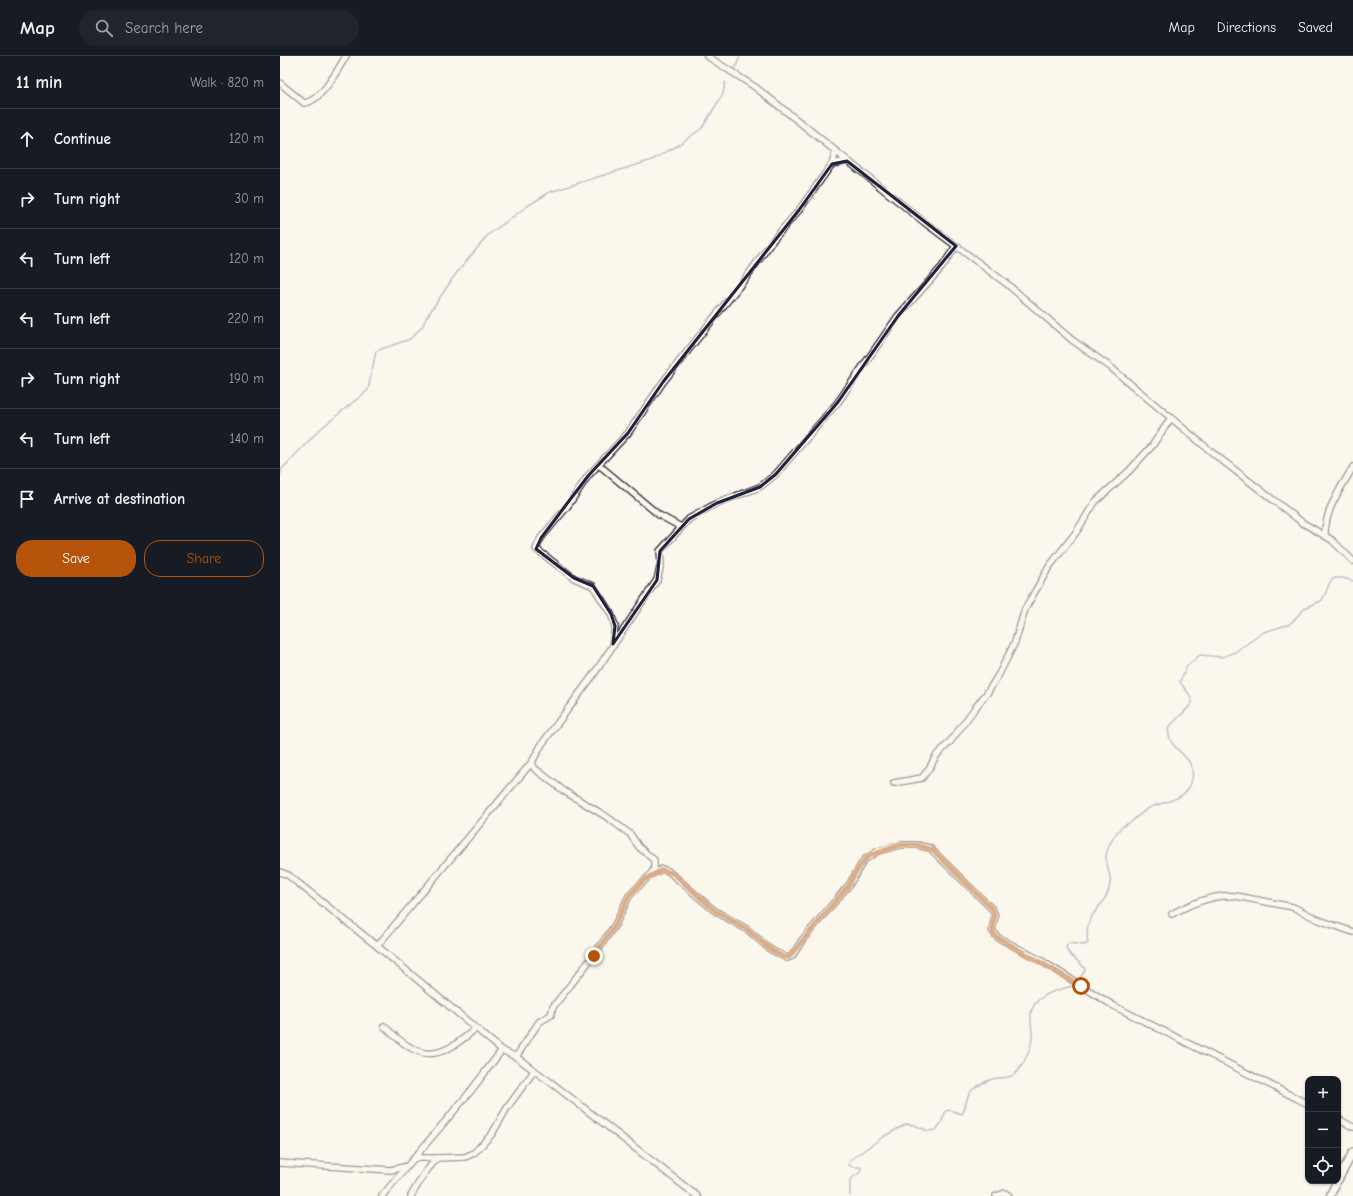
<!DOCTYPE html>
<html lang="en">
<head>
<meta charset="utf-8">
<style>
	:root { --surface:#171b24; --page:#20242c; --text:#f1f3f6; --muted:#9ea1a6; --line:#363941; --accent:#b45309 }
	body { margin:0; font-family:"Comic Neue",sans-serif; background:var(--page); color:var(--text) }
	.controls { position:absolute; right:12px; bottom:12px; display:grid; overflow:hidden; border-radius:8px; box-shadow:0 1px 3px #0004 }
	.controls button { width:36px; height:36px; display:grid; place-items:center; padding:0; border:0; border-bottom:1px solid var(--line); background:var(--surface); color:var(--text); font:20px sans-serif }
	.stop { position:absolute; width:12px; height:12px; margin:-9px; border:3px solid #b45309; border-radius:50%; background:#fff }
	.stop.end { background:#b45309; border-color:#fff; box-shadow:0 1px 4px #0008 }
	.list { margin:0; padding:0; list-style:none }
	h2 { display:flex; justify-content:space-between; align-items:center; height:52px; margin:0; padding:0 16px; font-size:17px }
	h2 small { font-size:13px; font-weight:400; color:var(--muted) }
	.list li { display:grid; grid-template-columns:26px 1fr auto; gap:12px; align-items:center; box-sizing:border-box; height:60px; padding:0 16px; border-top:1px solid var(--line) }
	.list b { display:block; font-size:15px; white-space:nowrap }
	.list em { font-size:13px; font-style:normal; color:var(--muted) }
	.actions { display:flex; gap:8px; padding:12px 16px }
	.actions a { flex:1; padding:9px 0; border:1px solid var(--accent); border-radius:16px; text-align:center; font-size:14px; color:var(--accent) }
	.actions .main { background:var(--accent); color:#fff }
	.icon { flex:none; width:22px; height:22px; fill:none; stroke:currentColor; stroke-width:2; stroke-linecap:round; stroke-linejoin:round }
	.map { position:relative; flex:none; width:1073px; height:1140px; overflow:hidden }
	header { display:flex; align-items:center; gap:24px; box-sizing:border-box; height:56px; padding:0 20px; background:var(--surface); border-bottom:1px solid var(--line) }
	header strong { font-size:19px }
	nav { display:flex; gap:22px; margin-inline-start:auto; font-size:14px }
	.search { width:280px; height:36px; background:var(--page); display:flex; align-items:center; gap:10px; box-sizing:border-box; padding:0 14px; border-radius:22px; color:var(--muted); font-size:15px }
	main { display:flex }
	aside { flex:1; background:var(--surface) }
	.map>svg:first-child { display:block }
	.lines { fill:none; stroke-linecap:round; stroke-linejoin:round }
	.stream { stroke:#6584a7; stroke-width:1.5 }
	.minor-casing { stroke:#22223b; stroke-width:8 }
	.tertiary-casing { stroke:#22223b; stroke-width:10 }
	.minor { stroke:#fbf7ec; stroke-width:5.5 }
	.tertiary { stroke:#fbf7ec; stroke-width:7 }
	.route { stroke:#b45309; stroke-width:5 }
	.marked { fill:none; stroke:#22223b; stroke-width:3; stroke-linejoin:round }
</style>
</head>
<body>
<header>
<strong>Map</strong>
<div class="search"><svg class="icon" aria-label="search" viewBox="0 0 24 24"><circle cx="10" cy="10" r="6"/><path d="M15 15l6 6"/></svg>Search here</div>
<nav><a>Map</a><a>Directions</a><a>Saved</a></nav>
</header>
<main>
<aside>
<h2>11 min<small>Walk · 820 m</small></h2>
<ul class="list">
<li><svg class="icon" aria-label="ahead" viewBox="0 0 24 24"><path d="M12 20V5M6 11l6-6 6 6"/></svg><div><b>Continue</b></div><em>120 m</em></li>
<li><svg class="icon" aria-label="right" viewBox="0 0 24 24"><path d="M7 20v-9h11M14 6l5 5-5 5"/></svg><div><b>Turn right</b></div><em>30 m</em></li>
<li><svg class="icon" aria-label="left" viewBox="0 0 24 24"><path d="M17 20v-9H6M10 6l-5 5 5 5"/></svg><div><b>Turn left</b></div><em>120 m</em></li>
<li><svg class="icon" aria-label="left" viewBox="0 0 24 24"><path d="M17 20v-9H6M10 6l-5 5 5 5"/></svg><div><b>Turn left</b></div><em>220 m</em></li>
<li><svg class="icon" aria-label="right" viewBox="0 0 24 24"><path d="M7 20v-9h11M14 6l5 5-5 5"/></svg><div><b>Turn right</b></div><em>190 m</em></li>
<li><svg class="icon" aria-label="left" viewBox="0 0 24 24"><path d="M17 20v-9H6M10 6l-5 5 5 5"/></svg><div><b>Turn left</b></div><em>140 m</em></li>
<li><svg class="icon" aria-label="arrive" viewBox="0 0 24 24"><path d="M6 21V4h12l-3 4 3 4H6"/></svg><div><b>Arrive at destination</b></div></li>
</ul>
<div class="actions"><a class="main">Save</a><a>Share</a></div>
</aside>
<div class="map">
<svg width="1073" height="1140" viewBox="0 0 1073 1140">
	<rect width="100%" height="100%" fill="#fbf7ec"/>
	<filter id="ink" filterUnits="userSpaceOnUse"><feTurbulence type="fractalNoise" baseFrequency=".025" numOctaves="2"/><feDisplacementMap in="SourceGraphic" scale="8" xChannelSelector="R" yChannelSelector="G"/><feConvolveMatrix kernelMatrix="1 2 1 2 8 2 1 2 1" color-interpolation-filters="sRGB"/></filter>
	<g filter="url(#ink)">
		<g class="lines">
			<g class="stream">
				<path d="M455,13L460,0"/>
				<path d="M0,420L2,413L39,374L88,334L96,295L130,283L142,271L146,262L175,219L208,179L249,149L270,136L372,104L397,90L422,72L443,38L445,26"/>
				<path d="M798,925L805,914C801,904 788,902 786,891L788,887L804,889L808,887C803,855 822,857 829,833C833,821 826,812 826,800C827,791 835,777 842,771C845,768 849,768 852,765C858,761 863,755 869,752C884,745 909,744 912,723C916,703 897,697 891,685C889,682 889,677 888,673C895,663 905,657 912,647C912,638 904,633 900,626L907,610L920,599L942,601L955,596L984,576L1010,568L1025,552L1041,545C1053,530 1043,515 1073,525"/>
				<path d="M570,1140V1124L580,1116L581,1111H572L569,1109L570,1104L603,1081L626,1068L634,1069L648,1075L656,1074L661,1067L666,1055L670,1054L682,1058C687,1051 685,1041 692,1034C698,1029 710,1023 717,1022C726,1021 731,1023 738,1015C745,1006 753,989 752,978C752,971 750,964 751,957C754,939 778,934 792,930"/>
			</g>
			<defs>
				<g id="minor">
					<path d="M427,0L475,31L522,68L644,166L727,228L792,284L829,310L934,398L1023,467L1052,484L1073,505"/>
					<path d="M0,27L24,47C41,46 58,13 66,0"/>
					<path d="M552,108L567,105"/>
					<path d="M319,409L379,459L401,471"/>
					<path d="M1045,480C1044,455 1061,432 1073,411"/>
					<path d="M333,585L335,570L331,558L313,530L294,522L256,493L261,482L287,451L308,420L348,377L383,326L468,219L493,184L519,154L552,108L556,95"/>
					<path d="M614,727L642,722L650,711L656,700L670,686L695,652L707,637L719,618L735,586L745,553L769,511L797,475L815,446L849,415L872,390L891,362"/>
					<path d="M0,816L8,819L97,890L222,994L236,1001L273,1028L417,1140"/>
					<path d="M371,818L374,813V804L359,791L350,778L327,761L284,735L254,712L252,706L262,688L314,618L377,524L381,508L380,495L409,463L437,447L480,431L496,418L558,346L618,260L662,211L676,190"/>
					<path d="M892,858C910,848 935,838 956,840L1013,851L1039,864L1073,876"/>
					<path d="M97,890L252,706"/>
					<path d="M104,970C141,1006 157,1006 195,973"/>
					<path d="M236,1001L259,966L271,959L273,951L314,899L335,869L349,840L371,818L382,813L388,815L435,855L468,874L491,894L507,902L512,900L523,883L569,829L584,804L598,795L620,789H637L650,792L713,854L715,860L712,874L717,881L760,904L834,950L1028,1048"/>
					<path d="M1058,1063L1073,1071"/>
					<path d="M135,1102H157"/>
					<path d="M0,1107L111,1114L128,1110"/>
					<path d="M102,1140L190,1036L222,994"/>
					<path d="M131,1140L144,1118L157,1102L185,1101L194,1097L212,1078L227,1052L254,1015"/>
					<path d="M716,1140L725,1137L729,1140"/>
				</g>
				<g id="tertiary">
					<path d="M1058,1124L1073,1096"/>
					<path d="M1050,1140L1057,1125"/>
				</g>
			</defs>
			<use href="#minor" class="minor-casing"/>
			<use href="#tertiary" class="tertiary-casing"/>
			<use href="#minor" class="minor"/>
			<use href="#tertiary" class="tertiary"/>
		</g>
	</g>
	<g class="lines" filter="url(#ink)">
		<path class="route" d="M314,900L335,869L349,840L364,824L382,814L394,818L435,855L468,874L491,894L503,901H509L569,829L575,817L588,800L620,789H637L653,794L713,854C717,863 709,872 715,880L801,930"/>
	</g>
	<path d="M0 0H1073V1140H0ZM567,105L676,190L618,260L558,346L496,418L480,431L437,447L409,463L380,495L377,524L333,588L335,570L331,558L313,530L294,522L256,493L261,482L308,420L348,377L383,326L519,154L552,108Z" fill="#fbf7ec" fill-opacity=".55" fill-rule="evenodd"/>
	<path class="marked" d="M567,105L676,190L618,260L558,346L496,418L480,431L437,447L409,463L380,495L377,524L333,588L335,570L331,558L313,530L294,522L256,493L261,482L308,420L348,377L383,326L519,154L552,108Z"/>
</svg>
<div class="controls">
<button>+</button>
<button>−</button>
<button><svg class="icon" aria-label="locate" viewBox="0 0 24 24"><circle cx="12" cy="12" r="6"/><path d="M12 2v4M12 18v4M2 12h4M18 12h4"/></svg></button>
</div>
<div class="stop" style="left:801px;top:930px"></div>
<div class="stop end" style="left:314px;top:900px"></div>
</div>
</main>
</body>
</html>
